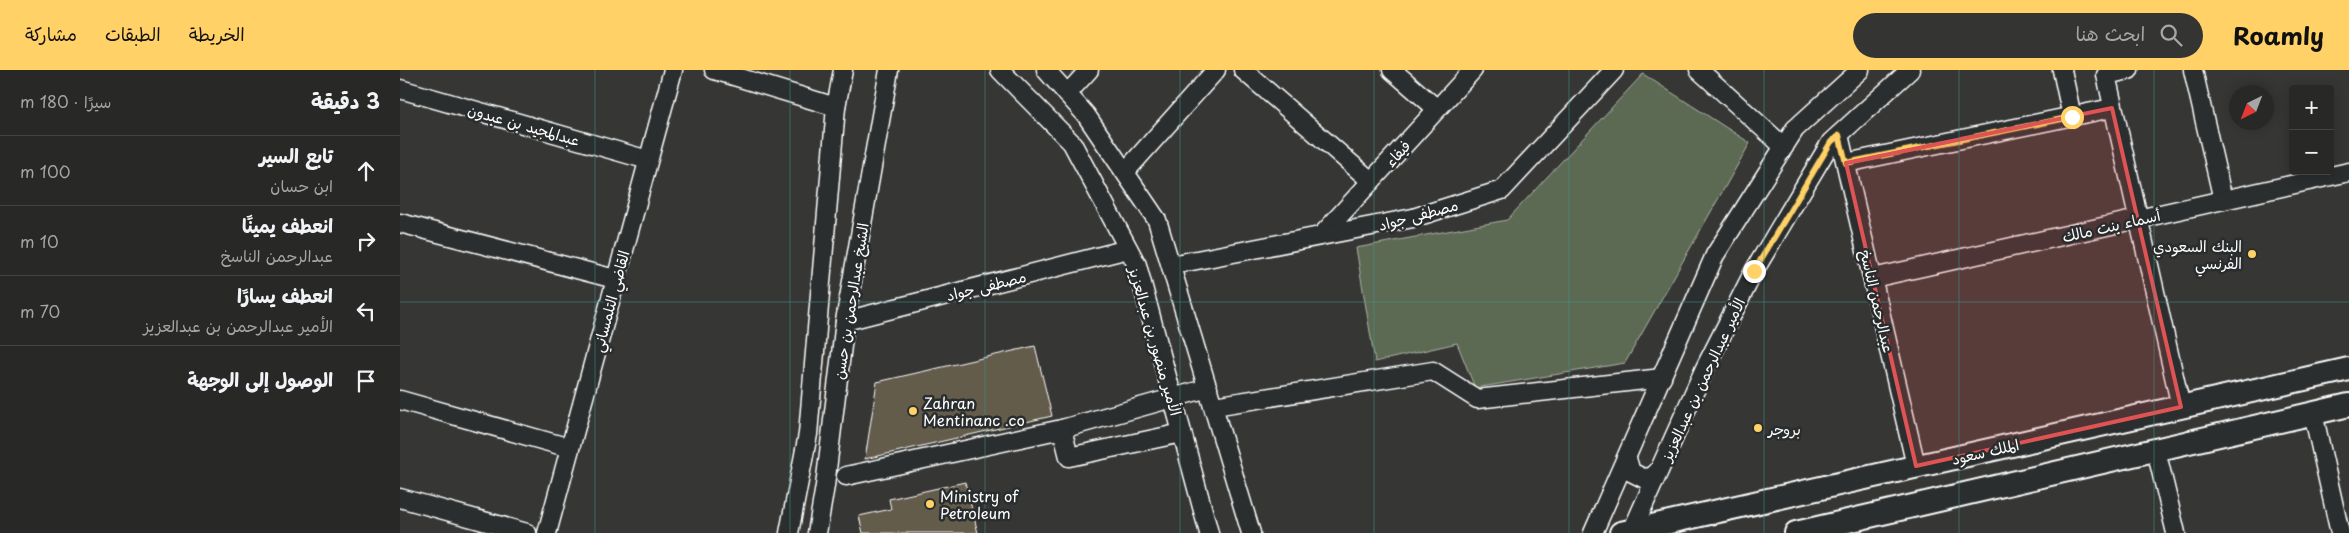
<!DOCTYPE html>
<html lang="ar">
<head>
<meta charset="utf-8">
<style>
	:root { --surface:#282827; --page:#343433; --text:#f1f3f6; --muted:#a5a6a7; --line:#444; --accent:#ffd166 }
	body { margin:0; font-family:"Playpen Sans","Playpen Sans Arabic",sans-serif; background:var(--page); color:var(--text); direction:rtl }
	.controls { position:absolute; right:15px; top:15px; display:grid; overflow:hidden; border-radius:5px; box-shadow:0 2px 12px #0003 }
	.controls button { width:45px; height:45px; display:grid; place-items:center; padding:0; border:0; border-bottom:1px solid var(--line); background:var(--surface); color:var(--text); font:25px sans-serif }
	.compass { position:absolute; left:1829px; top:15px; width:45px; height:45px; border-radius:50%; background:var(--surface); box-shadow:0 2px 12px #0003; rotate:222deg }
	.stop { position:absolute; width:15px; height:15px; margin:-11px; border:4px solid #ffd166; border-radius:50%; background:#fff }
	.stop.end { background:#ffd166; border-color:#fff; box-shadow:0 1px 5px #0008 }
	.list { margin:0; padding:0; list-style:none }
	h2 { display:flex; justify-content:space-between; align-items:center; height:65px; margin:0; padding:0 20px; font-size:21px }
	h2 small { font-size:16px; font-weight:400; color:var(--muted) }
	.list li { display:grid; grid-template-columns:32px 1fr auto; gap:15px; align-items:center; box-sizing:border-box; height:70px; padding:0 20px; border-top:1px solid var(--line) }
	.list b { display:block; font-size:19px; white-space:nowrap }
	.list p { margin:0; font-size:16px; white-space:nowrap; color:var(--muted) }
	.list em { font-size:16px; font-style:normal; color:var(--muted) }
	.icon { flex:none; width:28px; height:28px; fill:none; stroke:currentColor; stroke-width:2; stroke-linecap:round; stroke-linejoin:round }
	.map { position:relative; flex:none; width:1949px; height:463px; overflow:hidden; direction:ltr }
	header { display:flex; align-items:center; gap:30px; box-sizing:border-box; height:70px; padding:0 25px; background:var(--accent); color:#111 }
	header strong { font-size:24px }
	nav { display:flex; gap:28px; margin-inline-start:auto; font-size:18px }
	.search { width:350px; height:45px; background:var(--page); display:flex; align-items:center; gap:12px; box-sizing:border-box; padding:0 18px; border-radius:28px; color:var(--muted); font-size:19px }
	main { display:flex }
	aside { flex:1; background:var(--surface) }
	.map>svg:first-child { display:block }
	.green { fill:#5d6a52; stroke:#aeb4a8 }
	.building { fill:#645b4c; stroke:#fff }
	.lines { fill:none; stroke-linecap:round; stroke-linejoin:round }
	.minor-casing { stroke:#fff; stroke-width:21 }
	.major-casing { stroke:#fff; stroke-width:26 }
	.minor { stroke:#2a2d2e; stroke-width:18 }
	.major { stroke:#2a2d2e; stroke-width:22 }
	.route { stroke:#ffd166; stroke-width:6 }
	.marked { fill:#de5353; fill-opacity:0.2; stroke:#de5353; stroke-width:4; stroke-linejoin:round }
	.grid { fill:none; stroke:#3f918b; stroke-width:1; stroke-opacity:0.55 }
	.poi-dot { fill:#ffd166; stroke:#2a2d2e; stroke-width:2 }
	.labels { text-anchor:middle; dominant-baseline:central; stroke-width:5; stroke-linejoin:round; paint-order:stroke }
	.street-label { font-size:15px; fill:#fff; stroke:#2a2d2e }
	.poi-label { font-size:15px; fill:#fff; stroke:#2a2d2e; text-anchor:start }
</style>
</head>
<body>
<header>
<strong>Roamly</strong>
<div class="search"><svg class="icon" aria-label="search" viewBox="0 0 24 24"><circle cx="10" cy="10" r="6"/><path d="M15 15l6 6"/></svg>ابحث هنا</div>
<nav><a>الخريطة</a><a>الطبقات</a><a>مشاركة</a></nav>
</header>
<main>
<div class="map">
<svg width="1949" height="463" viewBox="0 0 1949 463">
	<rect width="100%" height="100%" fill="#363634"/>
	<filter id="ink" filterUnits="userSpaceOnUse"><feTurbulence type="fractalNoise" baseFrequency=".02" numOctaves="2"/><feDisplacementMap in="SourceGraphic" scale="10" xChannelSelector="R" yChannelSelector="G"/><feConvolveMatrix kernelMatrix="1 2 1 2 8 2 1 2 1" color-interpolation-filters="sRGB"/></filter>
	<g filter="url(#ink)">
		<path class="green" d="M1243,4L1350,73L1225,293L1075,318L1057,273L975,292L956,178L1107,150Z"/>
		<g class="building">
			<path d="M635,276L652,346L465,389L477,312Z"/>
			<path d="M565,412L578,463H463L459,446L491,439L489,429Z"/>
		</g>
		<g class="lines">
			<defs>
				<g id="minor">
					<path d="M314,0L436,37"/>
					<path d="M600,0L672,73L737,195L809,463"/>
					<path d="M646,0L686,45L757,150L851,463"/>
					<path d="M843,0L971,111"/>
					<path d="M992,0L1037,39"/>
					<path d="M1299,0L1384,77"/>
					<path d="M1662,0L1672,47"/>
					<path d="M1729,0L1706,5L1781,337"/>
					<path d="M1793,0L1823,130"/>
					<path d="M0,19L248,90"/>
					<path d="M667,24L689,0"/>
					<path d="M1439,65L1516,396"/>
					<path d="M1446,93L1712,38"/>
					<path d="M725,102L816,0"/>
					<path d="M0,153L215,209"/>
					<path d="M921,166L1073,0"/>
					<path d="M771,195L1013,148L1102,120L1214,0"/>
					<path d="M1473,208L1949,102"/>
					<path d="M445,251L728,179"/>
					<path d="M0,330L170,378"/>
					<path d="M814,336L1033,301L1077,329L1262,308"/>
					<path d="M1913,343L1940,463"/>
					<path d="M782,363L669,387L662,359L808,318"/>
					<path d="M1756,380L1776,463"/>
					<path d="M1227,389L1231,402L1243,408L1252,407L1259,400"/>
					<path d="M446,406L662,359"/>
					<path d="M0,428L127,463"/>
					<path d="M1232,461L1305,298L1354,201L1431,72L1510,0"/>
					<path d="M147,463L273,0"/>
					<path d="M389,463L408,364L436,37L443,0"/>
					<path d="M417,463L425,416L445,251L489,0"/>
					<path d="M1193,463L1315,185L1395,59L1460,0"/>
				</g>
				<g id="major">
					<path d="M1221,463L1949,299"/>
					<path d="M1396,463L1949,335"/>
				</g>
			</defs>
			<use href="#minor" class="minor-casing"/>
			<use href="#major" class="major-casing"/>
			<use href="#minor" class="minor"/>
			<use href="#major" class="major"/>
		</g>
	</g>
	<g class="lines" filter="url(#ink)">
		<path class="route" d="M1354,201L1431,72L1439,65L1446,93L1672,47"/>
	</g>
	<path class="marked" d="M1712,38L1781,337L1516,396L1446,93Z"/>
	<path class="grid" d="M195,0V463M390,0V463M585,0V463M780,0V463M974,0V463M1169,0V463M1364,0V463M1559,0V463M1754,0V463M0,232H1949"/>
	<g class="poi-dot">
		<circle cx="1852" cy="184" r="5"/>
		<circle cx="513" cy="341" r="5"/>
		<circle cx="1358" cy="358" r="5"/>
		<circle cx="530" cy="434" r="5"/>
	</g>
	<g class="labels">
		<g class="street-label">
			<text transform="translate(124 54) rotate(16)">عبدالمجيد بن عبدون</text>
			<text transform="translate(997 83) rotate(-48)">فيفاء</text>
			<text transform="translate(1018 144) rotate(-15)">مصطفى جواد</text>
			<text transform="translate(1711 155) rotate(-13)">أسماء بنت مالك</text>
			<text transform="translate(586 215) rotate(-14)">مصطفى جواد</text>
			<text transform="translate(210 231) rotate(-75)">القاضي التلمساني</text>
			<text transform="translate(450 231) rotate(-81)">الشيخ عبدالرحمن بن حسن</text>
			<text transform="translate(1478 231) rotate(77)">عبدالرحمن الناسخ</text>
			<text transform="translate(756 271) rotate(74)">الأمير منصور بن عبدالعزيز</text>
			<text transform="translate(1302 309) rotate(-65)">الأمير عبدالرحمن بن عبدالعزيز</text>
			<text transform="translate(1585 381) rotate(-13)">الملك سعود</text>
		</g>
		<g class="poi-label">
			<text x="1842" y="175" text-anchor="end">البنك السعودي<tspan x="1842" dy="17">الفرنسي</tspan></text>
			<text x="523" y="332">Zahran<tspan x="523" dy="17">Mentinanc .co</tspan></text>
			<text x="1368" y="358">بروجر</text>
			<text x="540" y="425">Ministry of<tspan x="540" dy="17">Petroleum</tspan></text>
		</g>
	</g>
</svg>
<div class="controls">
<button>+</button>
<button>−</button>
</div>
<svg class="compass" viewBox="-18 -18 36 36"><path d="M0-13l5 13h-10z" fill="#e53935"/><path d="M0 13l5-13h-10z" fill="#a5a6a7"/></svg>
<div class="stop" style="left:1672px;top:47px"></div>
<div class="stop end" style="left:1354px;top:201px"></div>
</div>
<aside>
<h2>3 دقيقة<small>سيرًا · 180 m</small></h2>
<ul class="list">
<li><svg class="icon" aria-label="ahead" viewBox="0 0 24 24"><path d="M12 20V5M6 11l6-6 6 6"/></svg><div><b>تابع السير</b><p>ابن حسان</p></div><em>100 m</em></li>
<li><svg class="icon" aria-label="right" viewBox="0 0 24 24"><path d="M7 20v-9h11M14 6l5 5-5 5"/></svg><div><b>انعطف يمينًا</b><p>عبدالرحمن الناسخ</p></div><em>10 m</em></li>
<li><svg class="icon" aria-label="left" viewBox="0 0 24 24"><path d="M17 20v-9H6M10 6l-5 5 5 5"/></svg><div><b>انعطف يسارًا</b><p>الأمير عبدالرحمن بن عبدالعزيز</p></div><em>70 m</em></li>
<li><svg class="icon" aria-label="arrive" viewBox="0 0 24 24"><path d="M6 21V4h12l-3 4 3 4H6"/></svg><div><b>الوصول إلى الوجهة</b></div></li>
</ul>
</aside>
</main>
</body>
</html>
